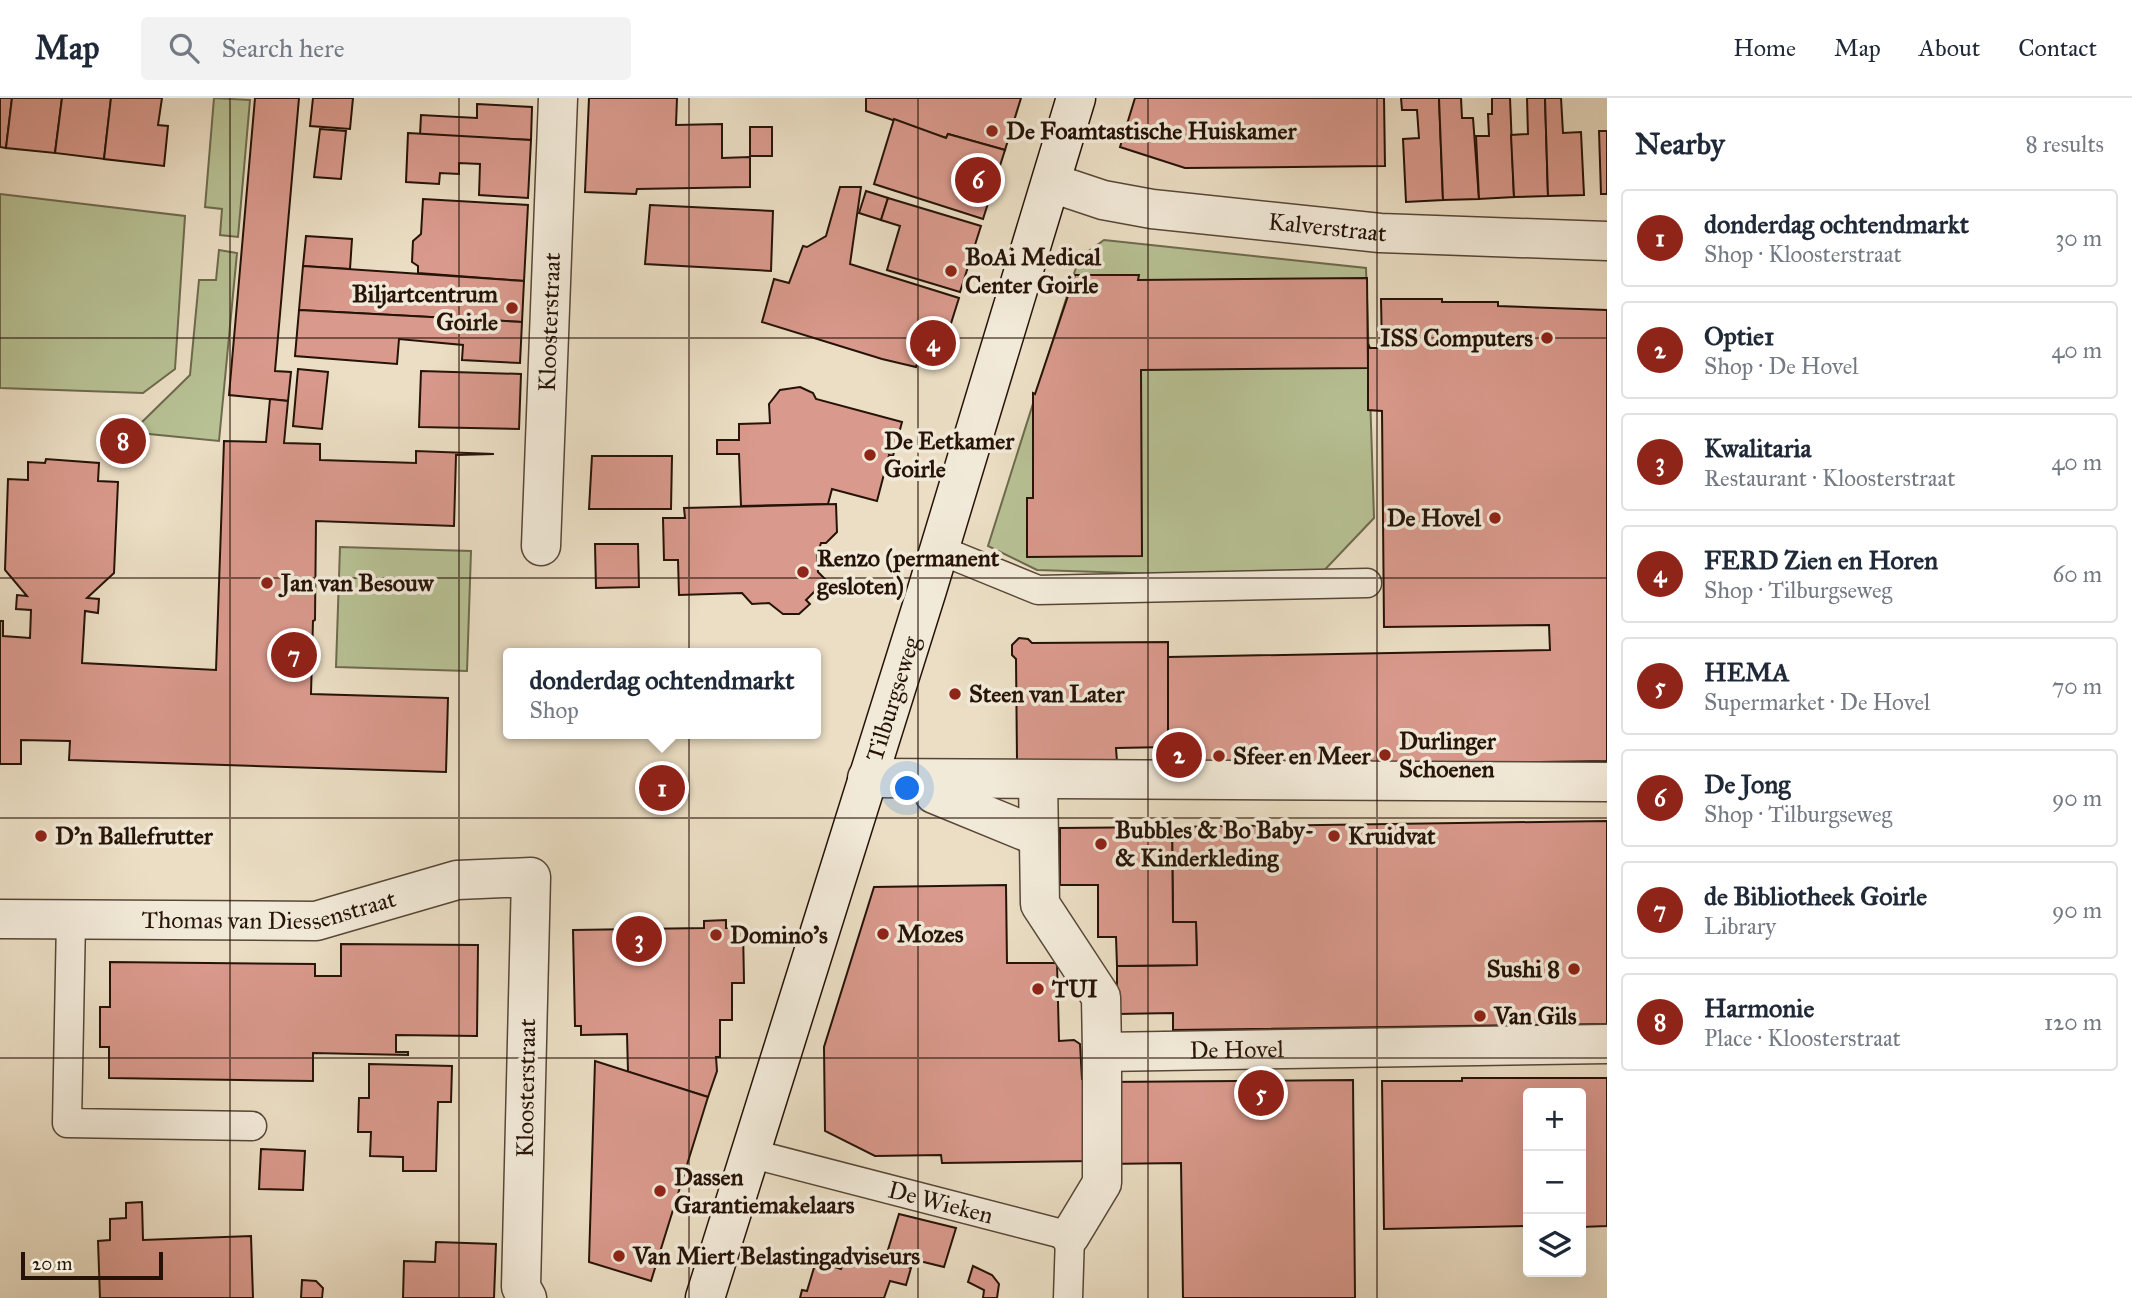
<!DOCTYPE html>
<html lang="en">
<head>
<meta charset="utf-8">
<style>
	:root { --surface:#fff; --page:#f2f2f3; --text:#1f2937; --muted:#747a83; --line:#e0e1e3; --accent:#8f2418 }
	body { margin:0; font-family:"IM FELL Great Primer",serif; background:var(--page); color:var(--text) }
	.controls { position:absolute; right:21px; bottom:21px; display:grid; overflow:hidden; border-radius:7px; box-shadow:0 7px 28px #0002 }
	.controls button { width:63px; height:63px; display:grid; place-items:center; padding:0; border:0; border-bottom:2px solid var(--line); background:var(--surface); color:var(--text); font:35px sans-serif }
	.scale { position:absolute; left:21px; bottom:18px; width:142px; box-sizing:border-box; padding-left:7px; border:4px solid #261308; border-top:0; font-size:19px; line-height:24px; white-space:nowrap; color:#261308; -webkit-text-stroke:5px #f2ead9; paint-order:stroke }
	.you { position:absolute; left:908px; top:691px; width:24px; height:24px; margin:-18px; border:5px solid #fff; border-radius:50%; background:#1a73e8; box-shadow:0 0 0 10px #1a73e833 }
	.badge { display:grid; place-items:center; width:46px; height:46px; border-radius:50%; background:var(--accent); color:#fff; font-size:23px; font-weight:700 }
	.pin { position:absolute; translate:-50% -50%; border:4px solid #fff; box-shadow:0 2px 7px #0006 }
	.popup { position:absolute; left:503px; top:550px; width:318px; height:91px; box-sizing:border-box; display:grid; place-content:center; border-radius:7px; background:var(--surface); filter:drop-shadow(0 2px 5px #0005); font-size:23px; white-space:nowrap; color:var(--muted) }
	.popup b { font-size:26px; color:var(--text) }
	.popup::after { content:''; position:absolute; left:50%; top:100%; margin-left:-14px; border:14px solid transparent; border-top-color:var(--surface) }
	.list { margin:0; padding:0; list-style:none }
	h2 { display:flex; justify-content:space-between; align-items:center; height:91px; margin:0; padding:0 28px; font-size:30px }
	h2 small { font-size:23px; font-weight:400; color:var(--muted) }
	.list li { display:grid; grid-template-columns:46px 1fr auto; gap:21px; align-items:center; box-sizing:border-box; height:98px; margin:0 14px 14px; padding:0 14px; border:2px solid var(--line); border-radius:7px }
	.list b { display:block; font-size:26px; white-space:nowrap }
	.list p { margin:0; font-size:23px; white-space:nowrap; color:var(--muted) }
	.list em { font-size:23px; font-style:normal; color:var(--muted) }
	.icon { flex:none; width:38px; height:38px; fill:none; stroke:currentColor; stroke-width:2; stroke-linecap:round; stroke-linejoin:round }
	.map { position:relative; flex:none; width:1607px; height:1200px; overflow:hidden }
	header { display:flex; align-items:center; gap:42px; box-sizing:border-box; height:98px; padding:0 35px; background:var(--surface); border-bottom:2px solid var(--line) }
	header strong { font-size:33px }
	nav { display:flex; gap:38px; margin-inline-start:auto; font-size:24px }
	.search { width:490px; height:63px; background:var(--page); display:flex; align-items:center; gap:18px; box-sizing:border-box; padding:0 24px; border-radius:7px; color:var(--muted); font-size:26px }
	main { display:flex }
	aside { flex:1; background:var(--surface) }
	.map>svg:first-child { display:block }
	.green { fill:#b7c194; stroke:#6e6a4e; stroke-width:2 }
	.building { fill:#d9998c; stroke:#261308; stroke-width:2 }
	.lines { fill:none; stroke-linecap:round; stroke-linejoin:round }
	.lane-casing { stroke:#574637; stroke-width:31 }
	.street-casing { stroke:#574637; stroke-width:41 }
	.secondary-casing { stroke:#261308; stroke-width:41 }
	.lane { stroke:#f2ead9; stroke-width:28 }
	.street { stroke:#f2ead9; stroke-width:38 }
	.secondary { stroke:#f2ead9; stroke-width:38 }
	.grid { fill:none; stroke:#261308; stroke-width:2; stroke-opacity:0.55 }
	.poi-dot { fill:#8f2418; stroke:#f2ead9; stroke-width:2.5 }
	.labels { text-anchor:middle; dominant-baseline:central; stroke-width:7; stroke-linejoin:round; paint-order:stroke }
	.poi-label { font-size:24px; font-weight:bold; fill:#261308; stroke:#f2ead9; text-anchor:start }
	.street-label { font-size:24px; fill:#261308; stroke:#f2ead9 }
</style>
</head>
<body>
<header>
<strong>Map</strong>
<div class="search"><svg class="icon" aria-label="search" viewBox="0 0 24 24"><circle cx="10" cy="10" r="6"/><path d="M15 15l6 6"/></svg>Search here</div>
<nav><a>Home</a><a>Map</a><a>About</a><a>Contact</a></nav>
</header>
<main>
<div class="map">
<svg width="1607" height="1200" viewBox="0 0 1607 1200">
	<rect width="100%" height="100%" fill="#ebdec4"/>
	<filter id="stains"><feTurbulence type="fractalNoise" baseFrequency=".00286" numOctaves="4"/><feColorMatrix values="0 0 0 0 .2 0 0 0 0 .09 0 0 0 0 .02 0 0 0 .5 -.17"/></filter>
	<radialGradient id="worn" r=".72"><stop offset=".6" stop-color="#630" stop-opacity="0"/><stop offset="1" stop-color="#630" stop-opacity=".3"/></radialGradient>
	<g class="green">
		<path d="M214,0L250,2L238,139L220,137L222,111L205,109Z"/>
		<path d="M0,96L185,118L175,271L143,295L0,290Z"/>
		<path d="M1104,142L1366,170L1374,420L1316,481L1037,472L988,448L1079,160Z"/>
		<path d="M219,152L237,155L219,343L139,335V327L190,277L199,182H216Z"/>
		<path d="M340,449L471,453L467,573L336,569Z"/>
	</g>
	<g class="building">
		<path d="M0,0H12L6,50L0,49Z"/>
		<path d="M12,0H62L55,55L6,50Z"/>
		<path d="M62,0H111L104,61L55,55Z"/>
		<path d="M111,0H162L158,27L168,28L164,68L104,61Z"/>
		<path d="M255,0H299L275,273L291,274L288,303L229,297Z"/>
		<path d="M313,0H353L350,31L310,28Z"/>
		<path d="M589,0H677L676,27L722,26V60L750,59V89L637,91L636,96L585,94Z"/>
		<path d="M866,0H1021L1005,52L948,36L946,40L866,13Z"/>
		<path d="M1135,0H1384L1385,68L1185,70L1120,49Z"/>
		<path d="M1401,0H1439L1443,102L1406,104L1403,41L1419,40L1417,12H1402Z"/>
		<path d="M1439,0H1461L1462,20H1473L1479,101L1443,102Z"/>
		<path d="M1492,0H1510L1514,99L1479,101L1476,38H1489L1488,16H1492Z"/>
		<path d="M1527,0H1545L1548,98L1514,99L1511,37L1528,36Z"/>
		<path d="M1545,0H1561L1563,35L1581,34L1584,97L1548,98Z"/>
		<path d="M477,6L532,9L531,42L420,37L421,17L477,20Z"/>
		<path d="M894,21L946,40L948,36L1005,52L983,121L874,86Z"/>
		<rect x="750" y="29" width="22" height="29"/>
		<path d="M320,31L346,33L341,81L314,79Z"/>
		<path d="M1599,33H1607V96H1601Z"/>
		<path d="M408,35L531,42L528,100L479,97L480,66L459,65V76L440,75L439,86L406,84Z"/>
		<path d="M840,89H861L850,166L959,200L941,257L922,251L916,269L882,261L762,224L774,181L789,185L803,148L807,149L826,138Z"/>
		<path d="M866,93L888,100L881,122L859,115Z"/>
		<path d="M888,100L981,128L960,194L887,172L900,128L881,122Z"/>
		<path d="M423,101L528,107L524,183L418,175V168L412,164L413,143L421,136Z"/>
		<path d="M650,107L773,113L771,173L645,166Z"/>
		<path d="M306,138L352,141L350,171L303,168Z"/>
		<path d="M303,168L524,183L522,224L299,212Z"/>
		<path d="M1075,177H1139L1138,182L1367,180L1368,270L1141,272L1142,458L1027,459V400H1033V295L1035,296Z"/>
		<path d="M1381,201H1442V204H1498V208L1607,212V663L1168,669V559L1550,552L1549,527L1384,529L1382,313L1368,312V246L1370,250H1382Z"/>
		<path d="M299,212L522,224L520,265L462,262L463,247L399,241L397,266L295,258Z"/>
		<path d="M298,271L328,274L322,331L293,328Z"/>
		<path d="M421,273L521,276L519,331L419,329Z"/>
		<path d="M800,289L813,295L816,301L902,324L893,358L889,357L877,403L832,391L828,406L741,408L739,356H717V342H739V326L770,325L769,306L780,292Z"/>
		<path d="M270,301L288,303L284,345L320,346V362L416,365V353L494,356L456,357L454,428L316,423L315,522L313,523L311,596L448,600L446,674L69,662L70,643L21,642V666H0V523H3V538L30,540L31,512L16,511L17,497L27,498L5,472L8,381L28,382V364L45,365L46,361L99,365L98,383L118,384L114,475L87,500L99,501L98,515L85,513L82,565L216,572L224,343L266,344Z"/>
		<path d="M592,358H672L671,411H589Z"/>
		<path d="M836,406L837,434L826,445H821L817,457L818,474L826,482L806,502L810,506L799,516H783L769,505L752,506L742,495L679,497L678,462H664L663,420H685L684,410Z"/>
		<path d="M595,446H638L639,489L596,490Z"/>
		<path d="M1019,540L1028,541L1032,545L1168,544V649L1116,650L1117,664L1017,662L1016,561L1012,557V547Z"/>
		<path d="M1607,723V926L1173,932V915L1117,916V868L1197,867L1196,824H1173L1172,729Z"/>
		<path d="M1172,729L1173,824H1196L1197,867L1117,868L1116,839H1098V787H1060V730Z"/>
		<path d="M1006,787L1007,865H1057L1059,943L1074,942L1080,946L1082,981H1099L1093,1063L942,1065L941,1057L875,1058L825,1033L824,949L874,789Z"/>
		<path d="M726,822V830H743L744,885H732V922H720V959H716L717,973L708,999L628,974L627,936L581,937V928H575L573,832L704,830V823Z"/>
		<path d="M341,846L478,847L477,938L396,937V954H408V957L313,955V983L109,980V949H100V909H110V864L315,866V878H341Z"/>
		<path d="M595,963L708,999L651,1183L589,1164Z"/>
		<path d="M369,966L452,968L451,1004H438L436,1073H403V1059L370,1058L371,1034H358L359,1000H369Z"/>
		<path d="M1462,980H1607V1128L1581,1129V995H1528V1128L1384,1131L1382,983H1462Z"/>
		<path d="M1353,982L1355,1200H1183L1181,1065L1105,1066L1104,984Z"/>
		<path d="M261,1051L305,1053L303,1092L259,1091Z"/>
		<path d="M142,1104L143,1142L251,1138L253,1200H100L98,1143L110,1142V1121L126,1120V1105Z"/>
		<path d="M899,1116L956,1130L944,1169L887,1155Z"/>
		<path d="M436,1144L496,1146L494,1200H403L404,1163L435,1164Z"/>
		<path d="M863,1154L911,1170L906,1187L890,1183L884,1200H800L802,1192L807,1193L816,1163L841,1171L846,1157L860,1162Z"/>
		<path d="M973,1168L992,1177L999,1186L997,1200H983L984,1192L968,1184Z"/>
		<path d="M302,1182L316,1183L323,1190L322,1200H301Z"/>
	</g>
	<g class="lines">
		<defs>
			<g id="lane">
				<path d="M940,452L1038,492L1367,485"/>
				<path d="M71,822L67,1025L252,1028"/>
				<path id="s1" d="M749,1055L1070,1138L1068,1200"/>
			</g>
			<g id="street">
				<path id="s2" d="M1052,85L1103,102L1152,111L1380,135L1607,143"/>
				<path id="s3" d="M541,448L558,0"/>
				<path d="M867,680L1607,684"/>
				<path d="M934,681V696L1039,739"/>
				<path id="s4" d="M1038,682L1040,806L1101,899L1102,954L1607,946"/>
				<path id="s5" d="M0,821L316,823L457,782L531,779L521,1189L527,1200"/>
				<path d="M1070,1138L1102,1085V954"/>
			</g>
			<g id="secondary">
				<path id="s6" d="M705,1200L927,492L1076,0"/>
			</g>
		</defs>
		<use href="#lane" class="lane-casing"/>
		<use href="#street" class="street-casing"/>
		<use href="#secondary" class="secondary-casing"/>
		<use href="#lane" class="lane"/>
		<use href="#street" class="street"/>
		<use href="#secondary" class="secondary"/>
	</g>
	<path class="grid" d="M230,0V1200M459,0V1200M689,0V1200M918,0V1200M1148,0V1200M1377,0V1200M0,240H1607M0,480H1607M0,720H1607M0,960H1607"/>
	<g class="poi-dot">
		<circle cx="992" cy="33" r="7"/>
		<circle cx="951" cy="173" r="7"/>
		<circle cx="512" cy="210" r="7"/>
		<circle cx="1547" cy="240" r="7"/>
		<circle cx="870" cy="357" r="7"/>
		<circle cx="1495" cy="420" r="7"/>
		<circle cx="803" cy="474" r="7"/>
		<circle cx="267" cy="485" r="7"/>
		<circle cx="955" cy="596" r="7"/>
		<circle cx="1385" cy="657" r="7"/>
		<circle cx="1219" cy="658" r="7"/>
		<circle cx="41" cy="738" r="7"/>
		<circle cx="1334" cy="738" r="7"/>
		<circle cx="1101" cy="746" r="7"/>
		<circle cx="883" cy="836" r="7"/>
		<circle cx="716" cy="837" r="7"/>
		<circle cx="1574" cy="871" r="7"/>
		<circle cx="1038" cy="891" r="7"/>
		<circle cx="1480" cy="918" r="7"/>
		<circle cx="660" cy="1093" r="7"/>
		<circle cx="619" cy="1158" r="7"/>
	</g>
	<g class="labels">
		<g class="poi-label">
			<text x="1006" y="33">De Foamtastische Huiskamer</text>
			<text x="965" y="159">BoAi Medical<tspan x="965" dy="28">Center Goirle</tspan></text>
			<text x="498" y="196" text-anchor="end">Biljartcentrum<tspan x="498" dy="28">Goirle</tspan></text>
			<text x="1533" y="240" text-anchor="end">ISS Computers</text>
			<text x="884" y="343">De Eetkamer<tspan x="884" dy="28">Goirle</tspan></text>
			<text x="1481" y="420" text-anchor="end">De Hovel</text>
			<text x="817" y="460">Renzo (permanent<tspan x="817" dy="28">gesloten)</tspan></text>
			<text x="281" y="485">Jan van Besouw</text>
			<text x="969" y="596">Steen van Later</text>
			<text x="1399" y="643">Durlinger<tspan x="1399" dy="28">Schoenen</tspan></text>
			<text x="1233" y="658">Sfeer en Meer</text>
			<text x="1115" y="732">Bubbles &amp; Bo Baby-<tspan x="1115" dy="28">&amp; Kinderkleding</tspan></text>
			<text x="55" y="738">D'n Ballefrutter</text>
			<text x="1348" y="738">Kruidvat</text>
			<text x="897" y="836">Mozes</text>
			<text x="730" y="837">Domino's</text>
			<text x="1560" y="871" text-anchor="end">Sushi 8</text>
			<text x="1052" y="891">TUI</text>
			<text x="1494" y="918">Van Gils</text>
			<text x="674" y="1079">Dassen<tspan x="674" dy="28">Garantiemakelaars</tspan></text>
			<text x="633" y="1158">Van Miert Belastingadviseurs</text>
		</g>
		<g class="street-label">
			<text stroke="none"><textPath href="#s2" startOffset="280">Kalverstraat</textPath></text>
			<text stroke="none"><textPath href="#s3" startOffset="224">Kloosterstraat</textPath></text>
			<text stroke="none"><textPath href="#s6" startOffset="628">Tilburgseweg</textPath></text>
			<text stroke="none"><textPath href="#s5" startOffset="270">Thomas van Diessenstraat</textPath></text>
			<text stroke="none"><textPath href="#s4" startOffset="425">De Hovel</textPath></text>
			<text transform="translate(526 990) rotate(-89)">Kloosterstraat</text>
			<text stroke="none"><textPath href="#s1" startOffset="198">De Wieken</textPath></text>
		</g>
	</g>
	<rect width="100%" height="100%" filter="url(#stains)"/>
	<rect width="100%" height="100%" fill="url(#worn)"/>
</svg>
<div class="controls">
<button>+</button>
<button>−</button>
<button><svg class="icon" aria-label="layers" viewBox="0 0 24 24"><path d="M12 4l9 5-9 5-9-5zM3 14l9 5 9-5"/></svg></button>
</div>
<div class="scale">20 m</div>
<div class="you"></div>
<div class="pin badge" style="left:662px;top:690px">1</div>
<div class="popup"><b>donderdag ochtendmarkt</b>Shop</div>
<div class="pin badge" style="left:1179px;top:657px">2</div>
<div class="pin badge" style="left:639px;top:841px">3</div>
<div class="pin badge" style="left:933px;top:245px">4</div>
<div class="pin badge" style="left:1261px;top:995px">5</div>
<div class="pin badge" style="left:978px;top:82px">6</div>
<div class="pin badge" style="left:294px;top:557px">7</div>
<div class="pin badge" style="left:123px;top:343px">8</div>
</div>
<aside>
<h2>Nearby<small>8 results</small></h2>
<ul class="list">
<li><span class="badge">1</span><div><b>donderdag ochtendmarkt</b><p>Shop · Kloosterstraat</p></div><em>30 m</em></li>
<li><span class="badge">2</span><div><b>Optie1</b><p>Shop · De Hovel</p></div><em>40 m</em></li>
<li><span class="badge">3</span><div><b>Kwalitaria</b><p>Restaurant · Kloosterstraat</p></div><em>40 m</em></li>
<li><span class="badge">4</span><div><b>FERD Zien en Horen</b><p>Shop · Tilburgseweg</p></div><em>60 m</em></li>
<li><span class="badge">5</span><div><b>HEMA</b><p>Supermarket · De Hovel</p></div><em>70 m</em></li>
<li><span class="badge">6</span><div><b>De Jong</b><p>Shop · Tilburgseweg</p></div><em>90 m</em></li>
<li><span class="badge">7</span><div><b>de Bibliotheek Goirle</b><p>Library</p></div><em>90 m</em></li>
<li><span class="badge">8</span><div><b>Harmonie</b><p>Place · Kloosterstraat</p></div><em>120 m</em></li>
</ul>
</aside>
</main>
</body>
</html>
